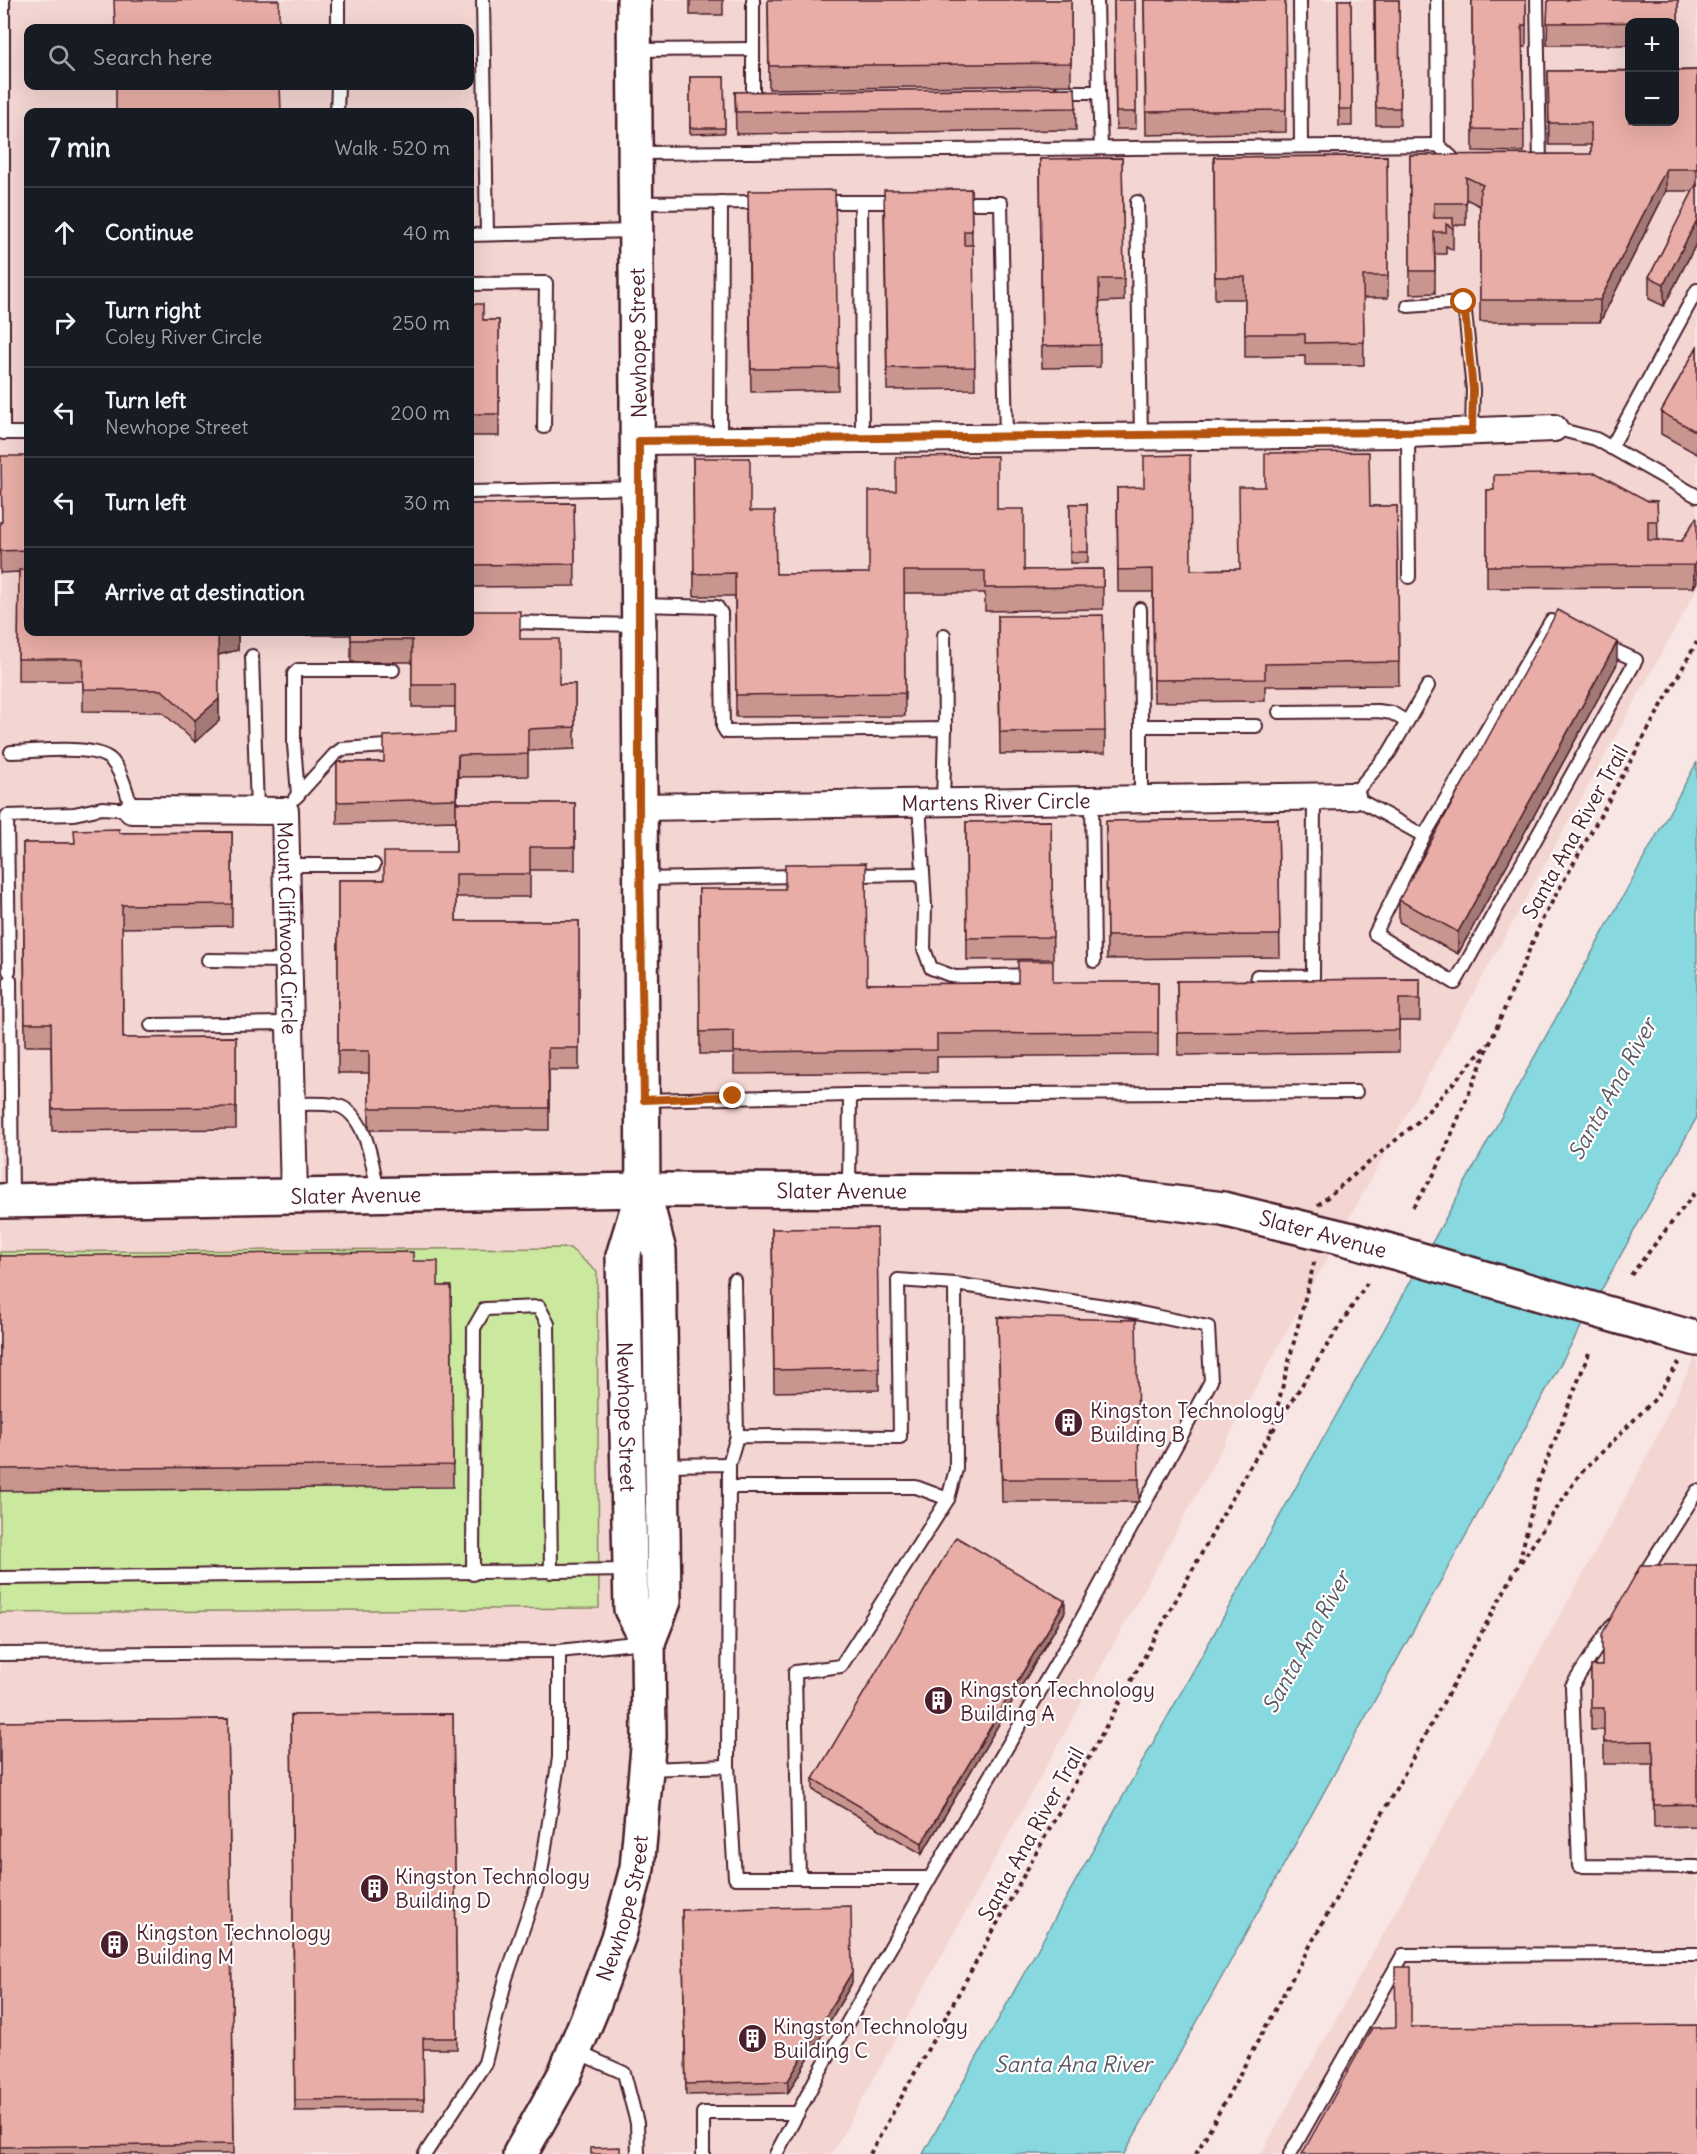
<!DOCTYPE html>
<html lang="en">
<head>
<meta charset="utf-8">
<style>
	:root { --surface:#171b24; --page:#242831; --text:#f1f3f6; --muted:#9ea1a6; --line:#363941 }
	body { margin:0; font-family:Delius,sans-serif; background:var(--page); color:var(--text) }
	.controls { position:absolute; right:18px; top:18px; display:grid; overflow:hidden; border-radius:12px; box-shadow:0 6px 24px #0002 }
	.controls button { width:54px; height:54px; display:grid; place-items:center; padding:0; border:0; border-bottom:2px solid var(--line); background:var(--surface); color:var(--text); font:30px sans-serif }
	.stop { position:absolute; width:18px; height:18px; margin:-14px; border:4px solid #b45309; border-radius:50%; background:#fff }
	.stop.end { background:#b45309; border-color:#fff; box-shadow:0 2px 6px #0008 }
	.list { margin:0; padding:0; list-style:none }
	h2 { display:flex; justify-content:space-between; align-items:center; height:78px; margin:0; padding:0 24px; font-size:26px }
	h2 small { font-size:20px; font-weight:400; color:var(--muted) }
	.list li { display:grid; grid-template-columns:39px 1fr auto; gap:18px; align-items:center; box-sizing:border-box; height:90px; padding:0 24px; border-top:2px solid var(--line) }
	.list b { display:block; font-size:22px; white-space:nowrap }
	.list p { margin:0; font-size:20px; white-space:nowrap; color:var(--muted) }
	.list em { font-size:20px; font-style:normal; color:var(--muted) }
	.icon { flex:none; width:33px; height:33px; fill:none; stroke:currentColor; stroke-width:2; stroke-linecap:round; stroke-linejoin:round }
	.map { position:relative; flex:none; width:1697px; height:2154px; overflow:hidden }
	.search { position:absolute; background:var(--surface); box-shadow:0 6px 24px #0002; left:24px; top:24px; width:450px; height:66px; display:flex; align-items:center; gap:15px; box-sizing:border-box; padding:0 21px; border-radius:12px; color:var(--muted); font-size:22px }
	.panel { position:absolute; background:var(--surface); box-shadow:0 6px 24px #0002; left:24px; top:108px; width:450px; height:528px; border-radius:12px }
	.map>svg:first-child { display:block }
	.built { fill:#f3d5d1; fill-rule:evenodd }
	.green { fill:#cbe89f; stroke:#8a8465; stroke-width:1.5 }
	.water { fill:#87d9df; stroke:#6f8f97; stroke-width:1.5 }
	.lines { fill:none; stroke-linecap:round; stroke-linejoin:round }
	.lane-casing { stroke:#4a1f2b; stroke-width:16 }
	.street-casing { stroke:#4a1f2b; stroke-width:30 }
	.secondary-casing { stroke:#4a1f2b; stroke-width:38 }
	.path { stroke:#4a1f2b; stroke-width:4; stroke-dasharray:4.5 4.5; stroke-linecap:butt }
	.lane { stroke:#fff; stroke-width:12 }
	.street { stroke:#fff; stroke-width:26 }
	.secondary { stroke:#fff; stroke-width:33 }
	.secondary-bridge-casing { stroke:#4a1f2b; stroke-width:38; stroke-linecap:butt }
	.secondary-bridge { stroke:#fff; stroke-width:33 }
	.wall { fill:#c8958f; stroke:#4a1f2b; stroke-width:1.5 }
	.shaded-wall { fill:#a27974; stroke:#4a1f2b; stroke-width:1.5 }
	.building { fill:#e8ada6; stroke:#4a1f2b; stroke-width:1.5 }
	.route { stroke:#b45309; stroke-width:8 }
	.labels { text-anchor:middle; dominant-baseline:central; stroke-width:4.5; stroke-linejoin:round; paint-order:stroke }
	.street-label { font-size:21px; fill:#4a1f2b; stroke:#fff }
	.poi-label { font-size:21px; fill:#4a1f2b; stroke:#fff; text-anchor:start }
	.water-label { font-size:22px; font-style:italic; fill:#5c5761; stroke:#fff }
</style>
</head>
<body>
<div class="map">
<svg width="1697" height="2154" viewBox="0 0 1697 2154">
	<rect width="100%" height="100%" fill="#f8e6e4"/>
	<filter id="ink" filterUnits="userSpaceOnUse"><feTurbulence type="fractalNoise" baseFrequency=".0167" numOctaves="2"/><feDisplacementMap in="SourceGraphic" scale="12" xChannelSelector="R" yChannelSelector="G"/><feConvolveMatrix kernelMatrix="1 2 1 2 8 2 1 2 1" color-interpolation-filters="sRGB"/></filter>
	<g filter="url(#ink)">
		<g class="built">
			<path d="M0,0H1697V589L832,2154H0ZM1630,22H1674V122H1630ZM28,28H470V86H28ZM28,112H470V632H28Z"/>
			<path d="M1697,1353V2154H1261L1640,1471Z"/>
		</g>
		<path class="green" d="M570,1248L597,1272L599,1608L0,1613V1252Z"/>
		<path class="water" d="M1697,762V1117L1124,2154H923L1385,1328Z"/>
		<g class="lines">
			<defs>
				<g id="lane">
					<path d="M3,0V433H28"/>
					<path d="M338,0V28"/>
					<path d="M483,0L487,234"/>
					<path d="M1097,0L1099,92"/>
					<path d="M1300,0L1301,146"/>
					<path d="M1437,0L1438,145"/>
					<path d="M753,49V0"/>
					<path d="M636,50L753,49V99L761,98"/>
					<path d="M1060,92H1099L1101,148"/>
					<path d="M337,112L338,86"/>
					<path d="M638,153L1438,145L1461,166"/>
					<path d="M1535,165H1540L1537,0"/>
					<path d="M819,202H898"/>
					<path d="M861,202L862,439"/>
					<path d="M1137,202L1141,437"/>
					<path d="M636,203L763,202"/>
					<path d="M957,203H1001L1006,438"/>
					<path d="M470,235L633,231"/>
					<path d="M470,284L546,283L544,427"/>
					<path d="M1408,306L1464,302L1473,390L1472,431"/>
					<path d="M1554,428L1596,439L1697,496"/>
					<path d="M1408,434L1409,577"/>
					<path d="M720,440L721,202"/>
					<path d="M1611,448L1697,290"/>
					<path d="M470,492L638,488"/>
					<path d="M640,605L717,607L721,613L723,727L726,732L945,729L943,802"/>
					<path d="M1140,609L1141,726"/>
					<path d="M505,622L638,625"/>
					<path d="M944,635L945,729"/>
					<path d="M252,656L257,810"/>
					<path d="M1428,686L1389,753L1352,796L1424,836L1551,621L1565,628"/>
					<path d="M1279,712L1378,711L1392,713L1407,722"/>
					<path d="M298,795L294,744V674L298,670H393"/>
					<path d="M295,798L334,755L342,749L401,745"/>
					<path d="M1092,800L1094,961"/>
					<path d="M1141,800V726H1256"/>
					<path d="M919,803L925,906L924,949L931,968L955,977L1032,975"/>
					<path d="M1424,836L1375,934L1455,983L1636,660L1603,645"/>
					<path d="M286,865H374"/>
					<path d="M851,875L923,874"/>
					<path d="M641,879L801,876"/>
					<path d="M208,960L288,961"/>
					<path d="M9,971L7,816L74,814L102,808L132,810C127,794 123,774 112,761C96,743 35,752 11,752"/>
					<path d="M1257,976L1313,977L1314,797"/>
					<path d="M10,980L12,1200"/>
					<path d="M151,1025L290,1023"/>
					<path d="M644,1100L850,1095"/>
					<path d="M292,1104C306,1104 321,1103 335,1105C367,1111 373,1168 378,1193"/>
					<path d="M849,1189L850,1095L1356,1092"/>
					<path d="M734,1280L737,1436"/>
					<path d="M729,1464L737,1436L900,1437L898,1280L955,1284"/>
					<path d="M664,1465L729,1464L728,1766"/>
					<path d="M729,1487H916L948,1499"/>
					<path d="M473,1574L474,1328L485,1309L539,1307L548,1324L551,1572"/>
					<path d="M0,1578L629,1570"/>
					<path d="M1641,1579L1697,1491"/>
					<path d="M1611,1626L1572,1686L1579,1866L1697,1867"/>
					<path d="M0,1654L559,1651L644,1642"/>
					<path d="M647,1769L728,1766L735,1878C800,1878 865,1878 930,1878L1074,1633L1211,1381L1208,1327L1112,1307L955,1284L956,1469L948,1499L841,1666L795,1672L799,1878"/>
					<path d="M575,2051L624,2073L637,2123L638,2154"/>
					<path d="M425,2154L485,2063L506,1978L540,1879L559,1758V1651"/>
					<path d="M703,2154V2113H798"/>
					<path d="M776,2154L820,2071L930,1878"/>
					<path d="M1290,2154L1403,1955L1697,1954"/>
				</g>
				<g id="street">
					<path d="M639,441L1408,434L1554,428"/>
					<path id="s1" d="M639,807L1352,796"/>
					<path id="s2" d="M132,810L285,811L294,1197"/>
				</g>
				<g id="secondary">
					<path id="s3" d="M643,1190L623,1256L631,1609L648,1642"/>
					<path id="s4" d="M0,1201L643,1190L1076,1191L1223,1209L1352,1240"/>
					<path d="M1665,1330L1697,1339"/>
					<path id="s5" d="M520,2154L564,2076L594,2003L619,1935L637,1868L649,1737L648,1642L664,1601L659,1251L643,1190L634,0"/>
				</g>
			</defs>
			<use href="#lane" class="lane-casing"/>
			<use href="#street" class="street-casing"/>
			<use href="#secondary" class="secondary-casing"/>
			<g class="path">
				<path d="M1318,1205L1421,1119L1488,1044"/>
				<path d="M1413,1207L1436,1171L1542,920L1697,642"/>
				<path d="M1631,1275L1697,1190"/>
				<path d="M1271,1432L1315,1259"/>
				<path d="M1521,1562L1579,1475L1655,1399L1679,1362"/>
				<path d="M870,2154L1247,1471L1367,1283"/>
				<path d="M1196,2154L1519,1564L1538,1483L1589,1353"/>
			</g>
			<use href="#lane" class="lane"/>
			<use href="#street" class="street"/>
			<use href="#secondary" class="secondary"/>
			<defs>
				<path id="secondary-bridge" d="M1352,1240L1665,1330"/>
			</defs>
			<use href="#secondary-bridge" class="secondary-bridge-casing"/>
			<use href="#secondary-bridge" class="secondary-bridge"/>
		</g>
		<g class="wall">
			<rect x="690" y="0" width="33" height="15"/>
			<path d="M768,0H1071V85L769,89Z"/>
			<path d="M1114,0H1135L1136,129H1116Z"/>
			<path d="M1144,0H1285L1286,132L1146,135Z"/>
			<path d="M1338,0H1351L1352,126H1339Z"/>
			<path d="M1374,0H1399L1400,125H1376Z"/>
			<path d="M1472,0H1526V47H1523L1524,152L1473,151Z"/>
			<path d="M1548,0H1678V44H1674V22H1629V45H1547Z"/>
			<path d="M1697,70V242L1664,306L1649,299V277L1693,191H1666L1600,322H1480V206L1466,199V225H1453V250L1446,246V254H1435V293L1410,294V155L1591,154V145H1549L1548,71Z"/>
			<path d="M690,77H724L725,133L690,134Z"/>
			<path d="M1075,88L1076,130L736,134L735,92Z"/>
			<path d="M1387,156L1388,298H1363L1364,365H1305V356L1245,357V299H1215L1214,157Z"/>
			<path d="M1122,158L1124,301L1099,302L1100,367L1042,368L1040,159Z"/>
			<path d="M971,189L975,389L887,390L884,212Z"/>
			<path d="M748,214L838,368V390L751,392Z"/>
			<path d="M470,304L483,320H499V436H470Z"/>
			<path d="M1697,347V454L1661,434V412Z"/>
			<path d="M28,456V632H238V650L218,655L219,721L195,742L162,712L83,711V681H18L19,572L0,573V522H2Z"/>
			<path d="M693,458L750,511L776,574L869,573L997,509L1024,570L1103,569V609L985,611V593H904L905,716L736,717L735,596H694Z"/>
			<path d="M1117,488L1191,570L1239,569L1370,506H1397L1399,685L1265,686V701L1154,702L1153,592H1118Z"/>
			<path d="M1487,490L1657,501L1658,540L1682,541L1696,518L1694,587L1487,588Z"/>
			<path d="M574,503L575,586L470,587V504Z"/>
			<path d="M1070,504H1087L1088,563H1070Z"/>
			<path d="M998,616L1105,731V753L1000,754Z"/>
			<path d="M285,632H470L520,639L559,684H575V749L528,751V776L458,777L457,803H575V870H530V897H456V921H579V1070H549V1130H369V1073H338V880H384L456,852V821L337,824V762H384L455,733V707H412V662H351V635H297Z"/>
			<path d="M1617,664L1458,954L1399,922V900Z"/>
			<path d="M1278,819L1280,957L1107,959L1106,821Z"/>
			<path d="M1051,821L1053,959L967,960L966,822Z"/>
			<path d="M232,832V926L122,928L123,1038L236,1037V1129L52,1131L51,1046H25L23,843H74L119,833Z"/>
			<path d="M699,889L867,984L1158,982V1055L937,1057V1072L734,1074V1054H700Z"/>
			<path d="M1420,979V1021H1399V1052L1178,1055L1177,981Z"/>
			<path d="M772,1229L879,1368V1390L774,1392Z"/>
			<path d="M0,1256L413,1261L438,1286H451L453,1487L0,1491Z"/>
			<path d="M998,1317L1139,1479V1502H1002Z"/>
			<path d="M1697,1565V1826L1654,1827L1653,1764H1604V1730H1591V1666H1602Z"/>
			<path d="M1065,1612L922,1854L813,1790V1779Z"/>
			<path d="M453,1714L457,2049H423L424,2110L295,2111L291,1715Z"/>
			<path d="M228,1719L234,2154H0V1722Z"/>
			<path d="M682,1910L852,1983L788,2093L686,2095Z"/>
		</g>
		<g class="shaded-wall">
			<path d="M1666,169V191L1600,322V300Z"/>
			<path d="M1697,220V242L1664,306V284Z"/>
			<path d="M1697,560V582L1694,587V565Z"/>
			<path d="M218,632H238V650L218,655Z"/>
			<path d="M1617,642V664L1458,954V932Z"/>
			<path d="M219,699V721L195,742V720Z"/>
			<path d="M458,755V777L456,821V799Z"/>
			<path d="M1065,1601V1612L922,1854V1843Z"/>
			<path d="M852,1972V1983L788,2093V2081Z"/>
		</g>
		<g class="building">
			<path d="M114,0H279V28H115Z"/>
			<path d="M768,0H1071V63L769,66Z"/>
			<path d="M1114,0H1135L1136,112H1116Z"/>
			<path d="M1144,0H1285L1286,110L1146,112Z"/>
			<path d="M1338,0H1351L1352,109H1339Z"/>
			<path d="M1375,0H1399L1400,108H1376Z"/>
			<path d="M1472,0H1526V25H1522L1524,130L1473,129Z"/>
			<path d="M1548,0H1678V22L1547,23Z"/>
			<path d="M1697,70V169H1666L1600,300H1480V190L1483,185L1466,177V203H1434V218H1453V228L1446,224V232H1434L1435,271H1410V155L1591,154V123H1549L1548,71H1629V122H1674V71Z"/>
			<path d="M690,77H724L725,128H690Z"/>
			<path d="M116,86H280L281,112H116Z"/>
			<path d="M1075,88L1076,108L736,112L735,92Z"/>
			<path d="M1387,156L1388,276H1363L1364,342L1305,343V334H1245V277H1215L1214,157Z"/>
			<path d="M1122,158L1124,279H1099L1100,345L1042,346L1040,159Z"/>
			<path d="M1697,183V220L1664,284L1649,277Z"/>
			<path d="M971,189L972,231H964V245H973L975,367L887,368L884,190Z"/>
			<path d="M835,190L838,368L751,369L748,191Z"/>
			<path d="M470,304H483V320H499V414H470Z"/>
			<path d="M1697,347V432L1661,412Z"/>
			<path d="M1369,452L1370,506H1397L1399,662L1265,664V679L1154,680L1153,569L1118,570L1117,488L1144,487V456L1190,455L1191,570L1240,569L1239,487H1265V453Z"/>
			<path d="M1,456H28V550L0,551V522H2Z"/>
			<path d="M997,456V509H1024V570L1103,569V587L985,588V571H904L905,693L736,695L735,573L694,574L693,458H750V511H775L776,574L869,573V491H896V457Z"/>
			<path d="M1596,473L1648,501H1657L1658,521H1648V540L1682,541L1696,518L1697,519V560L1694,565L1487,566V490H1494V475Z"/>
			<path d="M574,503L575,564L470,565V504Z"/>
			<path d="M1070,504H1087L1088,552H1070Z"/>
			<path d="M19,570H28V632H222H218L219,699L195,720L162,690L83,689V659H18Z"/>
			<path d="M1558,610L1617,642L1458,932L1399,900Z"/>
			<path d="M470,611H520V639H559V684H575V727L528,729V754L458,755L456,799L337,802V762H384V736L455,733V685H412V640H351V632H470Z"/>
			<path d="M1103,615L1105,731L1000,732L998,616Z"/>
			<path d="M456,803H575V847H530V874H456V921H579V1048H548L549,1108H369V1051H338V880H384V852H456Z"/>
			<path d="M1278,819L1280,935L1107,936L1106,821Z"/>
			<path d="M1051,821L1053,937L967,938L966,822Z"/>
			<path d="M119,829V833L232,832V904L122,905L123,1038L236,1037V1107L52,1109L51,1023H25L23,843H75L74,830Z"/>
			<path d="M866,863L867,984L1018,983V961H1053V982H1158V1033L937,1034V1050L734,1052V1031L700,1032L699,889H785V864Z"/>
			<path d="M1420,979V999H1399V1030L1178,1033L1177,981Z"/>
			<path d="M877,1228L879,1368L774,1370L772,1229Z"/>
			<path d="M413,1252V1261H438V1286H451L453,1465L0,1469V1256Z"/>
			<path d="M998,1317L1136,1320L1139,1479H1002Z"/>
			<path d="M956,1537L1065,1601L922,1843L813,1779Z"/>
			<path d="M1641,1565H1697V1804L1654,1805L1653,1741L1604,1742V1708H1591V1666H1602V1634Z"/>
			<path d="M453,1714L457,2038H423L424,2099L295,2100L291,1715Z"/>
			<path d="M228,1719L234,2144L0,2147V1722Z"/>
			<path d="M851,1906L852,1972L788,2081L686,2084L682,1910Z"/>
			<path d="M1395,1967H1411V2027L1697,2025V2154H1302L1372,2028L1396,2027Z"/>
			<path d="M620,2147V2154H591V2148Z"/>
		</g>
	</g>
	<g class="lines" filter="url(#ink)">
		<path class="route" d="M733,1096L644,1100L639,807V441L1472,431L1473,390L1464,302"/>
	</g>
	<defs>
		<symbol id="building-disc" viewBox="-11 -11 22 22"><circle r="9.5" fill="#4a1f2b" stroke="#fff"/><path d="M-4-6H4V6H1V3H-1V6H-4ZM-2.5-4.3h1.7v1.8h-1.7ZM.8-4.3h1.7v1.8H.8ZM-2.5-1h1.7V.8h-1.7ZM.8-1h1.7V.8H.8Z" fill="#fff"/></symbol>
	</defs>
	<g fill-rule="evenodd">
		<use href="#building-disc" x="1052" y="1406" width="33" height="33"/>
		<use href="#building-disc" x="922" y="1684" width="33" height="33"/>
		<use href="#building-disc" x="358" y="1872" width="33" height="33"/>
		<use href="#building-disc" x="98" y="1928" width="33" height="33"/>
		<use href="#building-disc" x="736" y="2022" width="33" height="33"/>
	</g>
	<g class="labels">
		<g class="street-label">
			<text transform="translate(638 343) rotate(-91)">Newhope Street</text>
			<text stroke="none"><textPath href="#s1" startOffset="357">Martens River Circle</textPath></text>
			<text transform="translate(1575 832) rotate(-61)">Santa Ana River Trail</text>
			<text stroke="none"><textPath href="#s2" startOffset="270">Mount Cliffwood Circle</textPath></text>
			<text stroke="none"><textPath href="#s4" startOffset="842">Slater Avenue</textPath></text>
			<text stroke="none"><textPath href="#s4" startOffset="356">Slater Avenue</textPath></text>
			<text transform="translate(1323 1234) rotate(15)">Slater Avenue</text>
			<text stroke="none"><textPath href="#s3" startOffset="230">Newhope Street</textPath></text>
			<text transform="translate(1031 1834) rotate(-61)">Santa Ana River Trail</text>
			<text stroke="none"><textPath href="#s5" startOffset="268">Newhope Street</textPath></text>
		</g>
		<g class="poi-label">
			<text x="1090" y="1410">Kingston Technology<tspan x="1090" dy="24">Building B</tspan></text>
			<text x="960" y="1689">Kingston Technology<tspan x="960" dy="24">Building A</tspan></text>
			<text x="395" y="1876">Kingston Technology<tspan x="395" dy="24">Building D</tspan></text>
			<text x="136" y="1932">Kingston Technology<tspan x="136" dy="24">Building M</tspan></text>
			<text x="773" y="2026">Kingston Technology<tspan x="773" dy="24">Building C</tspan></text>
		</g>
		<g class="water-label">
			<text transform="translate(1612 1089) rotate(-61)">Santa Ana River</text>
			<text transform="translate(1306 1642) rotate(-61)">Santa Ana River</text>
			<text x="1073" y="2064">Santa Ana River</text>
		</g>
	</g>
</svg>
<div class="controls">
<button>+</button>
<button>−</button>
</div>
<div class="stop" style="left:1464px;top:302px"></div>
<div class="stop end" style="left:733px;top:1096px"></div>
<div class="search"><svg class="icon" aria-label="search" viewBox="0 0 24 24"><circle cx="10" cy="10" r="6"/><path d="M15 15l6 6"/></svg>Search here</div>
<section class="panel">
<h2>7 min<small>Walk · 520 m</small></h2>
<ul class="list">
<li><svg class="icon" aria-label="ahead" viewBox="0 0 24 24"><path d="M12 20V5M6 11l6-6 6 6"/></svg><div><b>Continue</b></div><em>40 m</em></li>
<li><svg class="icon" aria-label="right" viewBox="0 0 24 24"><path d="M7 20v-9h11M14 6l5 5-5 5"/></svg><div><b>Turn right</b><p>Coley River Circle</p></div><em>250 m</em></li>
<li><svg class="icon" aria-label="left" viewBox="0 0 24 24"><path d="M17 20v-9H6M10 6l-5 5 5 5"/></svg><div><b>Turn left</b><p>Newhope Street</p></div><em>200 m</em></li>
<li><svg class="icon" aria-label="left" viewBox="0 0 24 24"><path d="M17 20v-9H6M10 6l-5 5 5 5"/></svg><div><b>Turn left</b></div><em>30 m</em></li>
<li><svg class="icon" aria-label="arrive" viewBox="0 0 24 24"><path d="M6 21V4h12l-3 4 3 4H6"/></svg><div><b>Arrive at destination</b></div></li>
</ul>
</section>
</div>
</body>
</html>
